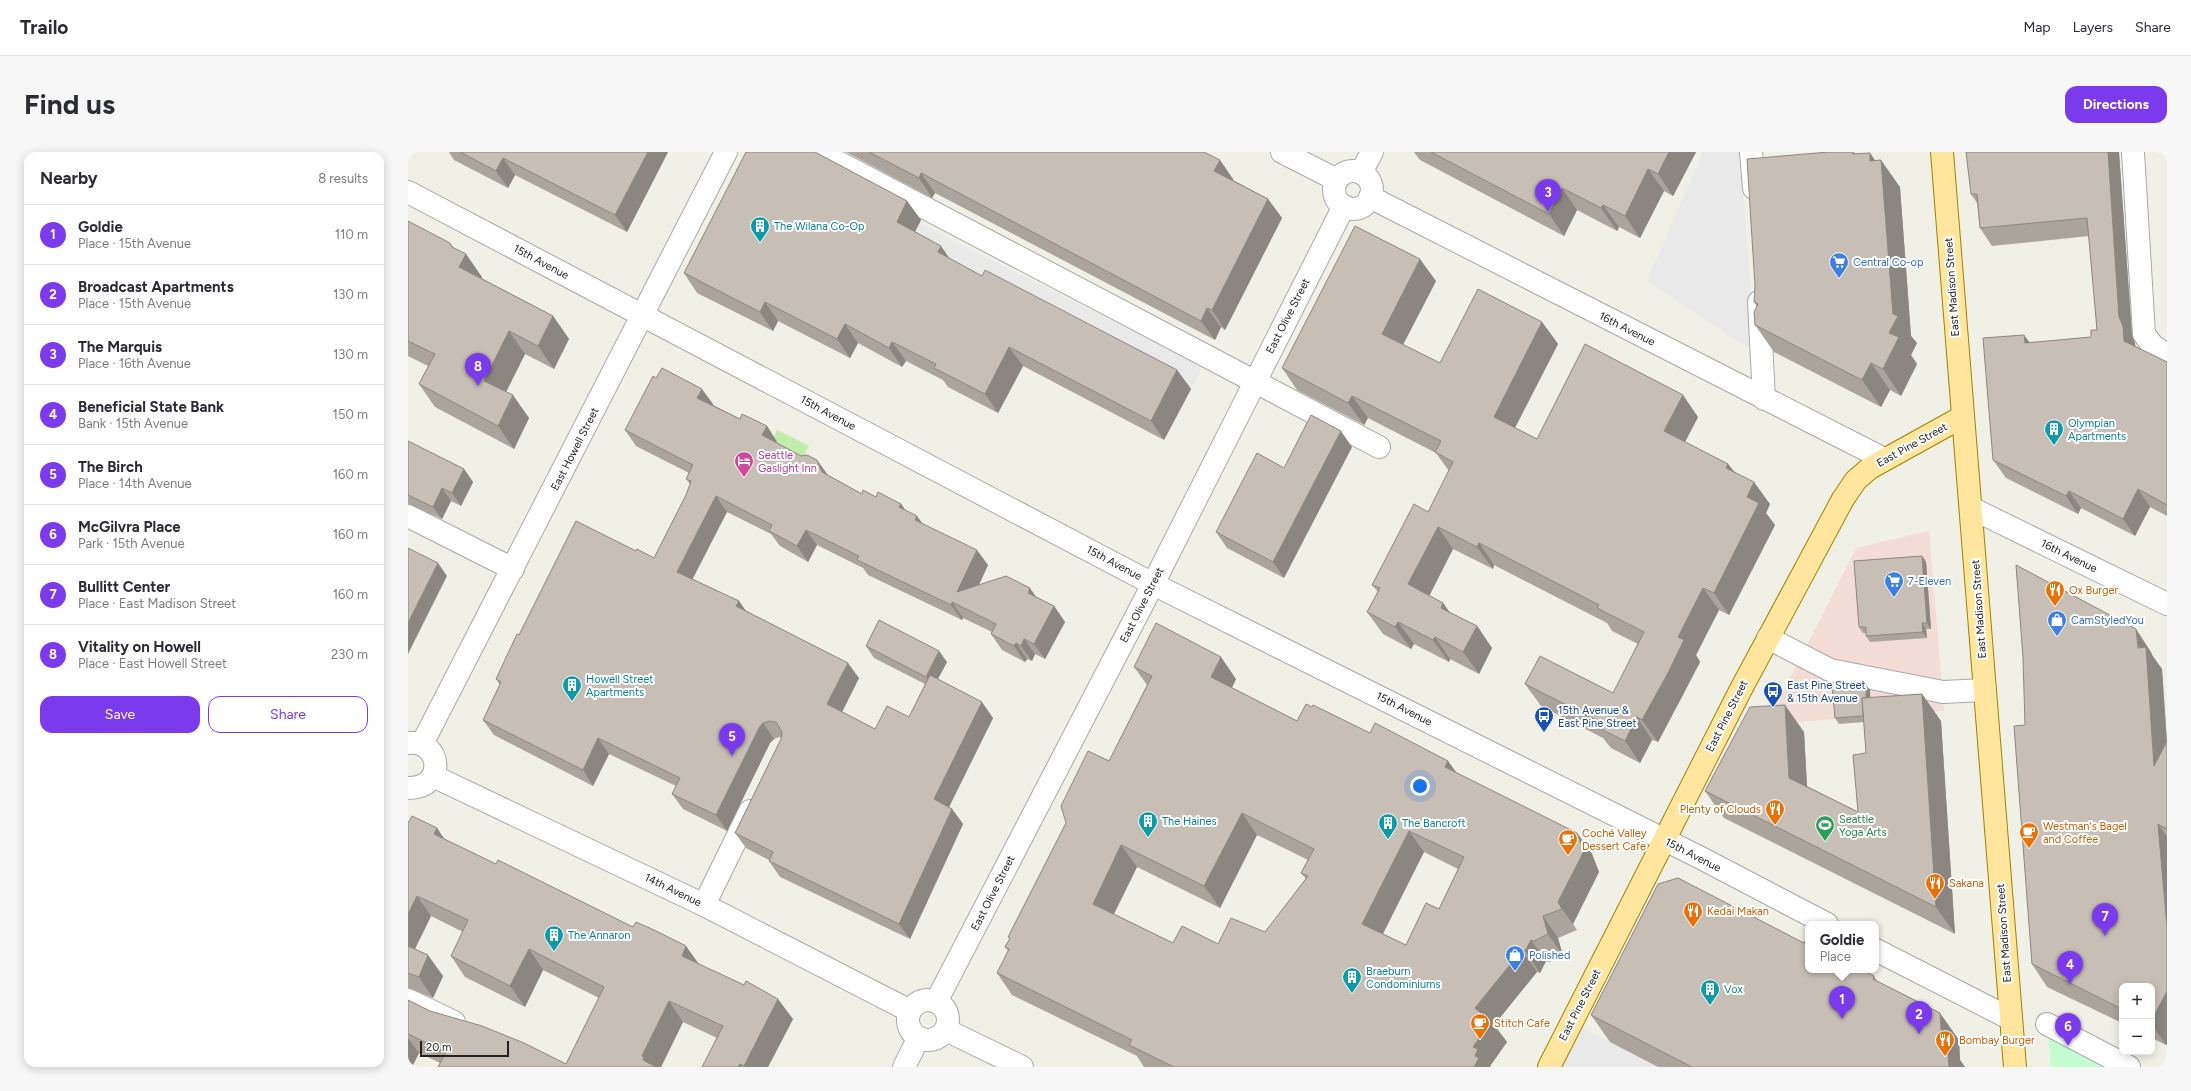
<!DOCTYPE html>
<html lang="en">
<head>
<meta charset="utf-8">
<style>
	:root { --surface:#fff; --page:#f7f7f7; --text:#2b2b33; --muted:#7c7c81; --line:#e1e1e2; --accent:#7c3aed }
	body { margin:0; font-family:Figtree,sans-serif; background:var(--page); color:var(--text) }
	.controls { position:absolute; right:12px; bottom:12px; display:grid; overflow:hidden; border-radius:8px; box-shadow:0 2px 10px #0003 }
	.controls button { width:36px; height:36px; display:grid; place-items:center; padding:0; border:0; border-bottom:1px solid var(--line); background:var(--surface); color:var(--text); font:20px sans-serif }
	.scale { position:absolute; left:12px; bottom:10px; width:89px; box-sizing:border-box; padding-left:4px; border:2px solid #212121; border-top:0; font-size:11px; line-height:14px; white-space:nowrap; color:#212121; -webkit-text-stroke:3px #fff; paint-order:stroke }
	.you { position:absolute; left:1012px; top:634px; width:14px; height:14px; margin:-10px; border:3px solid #fff; border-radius:50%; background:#1a73e8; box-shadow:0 0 0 6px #1a73e833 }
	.badge { display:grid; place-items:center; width:26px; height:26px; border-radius:50%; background:var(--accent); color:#fff; font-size:13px; font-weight:700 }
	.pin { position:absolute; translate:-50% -33px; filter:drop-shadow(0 1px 2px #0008) }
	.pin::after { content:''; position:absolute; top:21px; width:14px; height:12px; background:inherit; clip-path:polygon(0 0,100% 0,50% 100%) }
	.popup { position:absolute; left:1397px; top:769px; width:74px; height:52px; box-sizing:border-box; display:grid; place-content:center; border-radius:8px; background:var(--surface); filter:drop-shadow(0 1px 3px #0005); font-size:13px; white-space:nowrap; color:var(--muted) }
	.popup b { font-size:15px; color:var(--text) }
	.popup::after { content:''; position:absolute; left:50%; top:100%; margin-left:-8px; border:8px solid transparent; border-top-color:var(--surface) }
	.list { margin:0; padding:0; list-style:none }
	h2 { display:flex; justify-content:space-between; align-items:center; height:52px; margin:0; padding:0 16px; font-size:17px }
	h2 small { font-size:13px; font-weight:400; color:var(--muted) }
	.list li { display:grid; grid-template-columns:26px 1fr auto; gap:12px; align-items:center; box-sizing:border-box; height:60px; padding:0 16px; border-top:1px solid var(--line) }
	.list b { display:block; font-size:15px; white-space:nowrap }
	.list p { margin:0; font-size:13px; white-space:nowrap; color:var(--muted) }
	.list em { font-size:13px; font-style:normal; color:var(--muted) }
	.actions { display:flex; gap:8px; padding:12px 16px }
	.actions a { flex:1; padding:9px 0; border:1px solid var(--accent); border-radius:12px; text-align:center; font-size:14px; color:var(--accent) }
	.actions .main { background:var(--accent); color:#fff }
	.map { position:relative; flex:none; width:1759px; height:915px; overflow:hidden; border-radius:12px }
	header { display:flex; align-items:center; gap:24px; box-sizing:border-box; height:56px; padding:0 20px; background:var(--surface); border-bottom:1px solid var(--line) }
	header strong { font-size:19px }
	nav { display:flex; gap:22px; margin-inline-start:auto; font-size:14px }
	.intro { display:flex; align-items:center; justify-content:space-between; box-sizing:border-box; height:96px; padding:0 24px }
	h1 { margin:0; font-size:28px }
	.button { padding:10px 18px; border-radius:12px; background:var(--accent); color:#fff; font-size:14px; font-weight:700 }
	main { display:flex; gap:24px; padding:0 24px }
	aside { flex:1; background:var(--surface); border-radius:12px; box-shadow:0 2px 10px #0003 }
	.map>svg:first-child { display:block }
	.commercial { fill:#f3dbd6 }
	.grass { fill:#c1edab }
	.park { fill:#c3fcd1 }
	.parking { fill:#e9e9e9 }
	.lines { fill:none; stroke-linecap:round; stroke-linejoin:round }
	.minor-casing { stroke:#a8a8a8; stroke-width:24 }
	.major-casing { stroke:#9d8300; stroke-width:24 }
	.minor { stroke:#fff; stroke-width:22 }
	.major { stroke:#ffe59e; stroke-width:22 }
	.wall { fill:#aba49d; fill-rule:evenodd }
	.shaded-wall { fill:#8b867f }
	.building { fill:#c7bfb6; stroke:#8b867f; fill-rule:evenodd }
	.labels { text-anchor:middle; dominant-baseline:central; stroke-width:4; stroke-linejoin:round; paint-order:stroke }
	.culture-label { font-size:11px; fill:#0d838f; stroke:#fff; text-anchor:start }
	.street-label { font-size:11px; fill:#212121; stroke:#fff }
	.shop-label { font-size:11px; fill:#366cbe; stroke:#fff; text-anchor:start }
	.hotel-label { font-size:11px; fill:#b23c85; stroke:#fff; text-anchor:start }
	.food-label { font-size:11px; fill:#c56008; stroke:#fff; text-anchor:start }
	.transit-label { font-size:11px; fill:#164399; stroke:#fff; text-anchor:start }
	.leisure-label { font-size:11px; fill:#27864d; stroke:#fff; text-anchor:start }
</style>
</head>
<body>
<header>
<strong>Trailo</strong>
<nav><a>Map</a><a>Layers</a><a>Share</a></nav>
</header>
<div class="intro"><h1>Find us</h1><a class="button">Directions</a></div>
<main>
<aside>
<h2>Nearby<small>8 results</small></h2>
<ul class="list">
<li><span class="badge">1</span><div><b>Goldie</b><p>Place · 15th Avenue</p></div><em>110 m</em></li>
<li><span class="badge">2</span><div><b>Broadcast Apartments</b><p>Place · 15th Avenue</p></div><em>130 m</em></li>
<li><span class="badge">3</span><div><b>The Marquis</b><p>Place · 16th Avenue</p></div><em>130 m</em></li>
<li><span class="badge">4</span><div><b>Beneficial State Bank</b><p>Bank · 15th Avenue</p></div><em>150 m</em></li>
<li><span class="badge">5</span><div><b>The Birch</b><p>Place · 14th Avenue</p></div><em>160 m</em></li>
<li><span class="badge">6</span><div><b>McGilvra Place</b><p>Park · 15th Avenue</p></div><em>160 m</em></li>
<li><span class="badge">7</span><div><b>Bullitt Center</b><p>Place · East Madison Street</p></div><em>160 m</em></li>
<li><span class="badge">8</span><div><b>Vitality on Howell</b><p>Place · East Howell Street</p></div><em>230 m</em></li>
</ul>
<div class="actions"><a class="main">Save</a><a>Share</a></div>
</aside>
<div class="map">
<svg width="1759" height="915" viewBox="0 0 1759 915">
	<rect width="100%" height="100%" fill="#f1f0e7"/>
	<path class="commercial" d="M1521,379L1536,559L1359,572L1448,396Z"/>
	<path class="grass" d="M369,278L401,294L387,321L365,287Z"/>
	<path class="park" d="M1639,872L1721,915H1643Z"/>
	<g class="parking">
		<path d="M1295,0H1332L1348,201L1239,129Z"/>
		<path d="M511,71L794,215L783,237L501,92Z"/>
		<path d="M1164,870L1249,915H1141Z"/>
	</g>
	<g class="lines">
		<defs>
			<g id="minor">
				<path d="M411,0L971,295"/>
				<path d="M874,0L929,28"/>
				<path d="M1343,0L1346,36"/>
				<path d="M1725,0L1736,182L1745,194L1759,203"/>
				<circle cx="945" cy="38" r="19"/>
				<path d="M953,21L964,0"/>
				<path d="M0,40L745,432L1293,706L1419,772"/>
				<path d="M962,45L1476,307"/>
				<path d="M1351,150L1356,247"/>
				<path d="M1563,356L1759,452"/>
				<path d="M0,364L105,417"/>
				<path d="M1360,486L1422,518L1535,540L1577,538"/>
				<path d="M0,591C34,587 39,637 0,636"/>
				<path d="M14,592L318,0"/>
				<path d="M25,624L296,753L502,859"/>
				<path d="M296,753L342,659"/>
				<path d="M1468,798L1603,867"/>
				<circle cx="520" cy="868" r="20"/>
				<path d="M0,848L46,870"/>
				<path d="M528,850L745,432L936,54"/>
				<path d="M1639,872L1721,915"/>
				<path d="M538,878L614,915"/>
				<path d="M496,915L510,887"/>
			</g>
			<g id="major">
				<path d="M1534,0L1607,915"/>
				<path d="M1141,915L1332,539L1435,347L1448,328L1462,316L1554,265"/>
			</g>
		</defs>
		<use href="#minor" class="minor-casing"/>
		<use href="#major" class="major-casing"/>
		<use href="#minor" class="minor"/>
		<use href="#major" class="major"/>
	</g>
	<g class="wall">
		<path d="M41,0H260L219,80L107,23L100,36L46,8Z"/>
		<path d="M438,0H796L825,27V28L860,47L874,66L817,178L813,175L807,188L527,41L524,46Z"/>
		<path d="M1006,0H1288L1265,44L1256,39L1232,86L1211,75L1209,79L1169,58L1156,84L1012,8Z"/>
		<path d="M1446,0L1447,1L1467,9L1492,35L1503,184L1509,191L1503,203L1509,212L1493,244L1482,238L1473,255L1366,200L1347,173L1349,155L1346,150Z"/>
		<path d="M1711,0L1724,183L1727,191V194L1759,210V364L1742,355L1727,384L1673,356L1670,362L1598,326L1585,308L1616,183L1622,191L1683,185L1689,178L1681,84L1584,94L1572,76L1569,51L1563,42Z"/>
		<path d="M499,49L513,68L507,80L541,106L574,124L769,218L783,237L756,288L615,214L590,261L540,235L535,228L498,209L494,215L450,191L442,206L370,169L365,179L289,141L276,121Z"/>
		<path d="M0,69L46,96L74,125L73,126L145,164L161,187L146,217L117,202L98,240L121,266L106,297L27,255L11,232L20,214L0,204Z"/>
		<path d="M1028,129L995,193L1032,211L1134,170L1150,192L1107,276L1129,287L1290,265L1277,290L1320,312L1326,319L1362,352L1358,361L1367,373L1321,463L1311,458L1288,503L1292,510L1274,545L1250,590L1244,588L1232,611L1203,596L1195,586L1133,554L1117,532L1205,541L1230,492L1204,479L1199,471L1086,413L1085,417L1045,397L1021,444L1035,451L1041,460L1069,474L1084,496L1071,522L1042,507L1041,510L1006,492L1003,497L975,482L959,460L970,440L964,433L1020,360L1041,319L1028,301L960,266L956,273L889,238L874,216Z"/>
		<path d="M305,252V253L332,267L359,274L369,290V291L393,304L409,308L420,323L454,342L468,345L493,352L497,358L514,372L580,413L571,433L629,446L646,454L657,470L637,507L627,502L624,509L619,507L617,510L594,498L583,482L584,480L555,466L554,468L460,423L455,416L409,393L400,410L372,394L363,382L319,360L284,427L331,449L337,458L451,526L434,560L467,577L501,565L517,532L466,506L458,494L539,510L530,527L585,566L541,655L544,657L555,672L502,787L372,725L361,709V708L338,696L327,681L373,587L374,585H372L366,587L362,591L319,679L275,657L264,642L268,634L201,602L185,634L86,583L75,568L92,533L88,527L111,483L228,399L246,406L278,343L282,332L278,327L281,321L228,294L217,278Z"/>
		<path d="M0,289L56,317L65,330L53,354L43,349L34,367L0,352Z"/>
		<path d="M944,295L876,426L819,396L808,380L876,316Z"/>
		<path d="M1514,404L1518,410L1523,477H1518L1519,486L1462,490L1458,484V481H1455L1451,475Z"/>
		<path d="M1743,500L1744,503L1754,517L1759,590V589V892L1758,893L1744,886V834H1714V871L1639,835L1624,812L1617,573Z"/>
		<path d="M726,515L828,527L824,536L889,569L904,555L962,581L1040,609L1049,621L1169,681L1184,702L1191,720L1165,772L1169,778L1150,786L1155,804L1141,810L1138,809L1132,821L1129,820L1086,873L1099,890L1082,914L1083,915H736L729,904L604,843L589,821L600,799L597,795L602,787L600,785L701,609L739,533ZM849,683L900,708L893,721L898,727L857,780L810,792L765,791L706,762L729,715L812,756ZM1016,700L1050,717L1031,757L998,793L975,782Z"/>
		<path d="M1462,538V546L1514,542L1533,569L1547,782L1316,666L1297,639L1396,580L1399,634L1450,660L1458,601L1456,570L1431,572L1427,566Z"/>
		<path d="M0,671L29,676L36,687L291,812L385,867L360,915H294L309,886L275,870L253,915H30L32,911L11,901L4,915H0V848L22,859L158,912L191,846L135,818L117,855L57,825L43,804L55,780L23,764L7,797L35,824L25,846L0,836Z"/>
		<path d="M1396,791L1466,824L1469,829L1551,888L1552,908L1557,915H1250L1202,890L1183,863Z"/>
	</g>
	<g class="shaded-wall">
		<path d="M240,0H260L219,80L207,63Z"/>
		<path d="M1261,0H1288L1265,44L1250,22Z"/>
		<path d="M1700,0H1711L1724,183L1727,191L1729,206L1716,189L1711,165Z"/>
		<path d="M1462,1L1474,18L1473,8L1492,35L1503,184L1509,191L1503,203L1509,212L1493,244L1475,217L1485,162L1462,9Z"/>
		<path d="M95,6L107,23L100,36L88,19Z"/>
		<path d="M812,8L825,27L820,38L806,19Z"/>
		<path d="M1240,17L1256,39L1232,86L1217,64Z"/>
		<path d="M513,21L527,41L524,46L511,26Z"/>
		<path d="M1154,36L1169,58L1156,84L1141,62Z"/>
		<path d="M860,47L874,66L817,178L804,158Z"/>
		<path d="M499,49L513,68L502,89L489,70Z"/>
		<path d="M1195,53L1211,75L1209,79L1193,56Z"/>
		<path d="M42,91L54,108L58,102L74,125L67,138L51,115Z"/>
		<path d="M533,94L546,113L530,100Z"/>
		<path d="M1012,107L1028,129L989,204L974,182Z"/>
		<path d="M357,150L370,169L365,179L352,160Z"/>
		<path d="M799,156L813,175L807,188L793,169Z"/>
		<path d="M145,164L161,187L146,217L130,194Z"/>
		<path d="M1134,170L1150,192L1101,287L1086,265Z"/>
		<path d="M437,172L450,191L442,206L429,187Z"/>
		<path d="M101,179L117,202L92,252L76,229Z"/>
		<path d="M1616,183L1628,200L1617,191Z"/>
		<path d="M484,190L498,209L494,215L481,196Z"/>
		<path d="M601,195L615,214L590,261L577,242Z"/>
		<path d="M1463,211L1482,238L1473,255L1454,228Z"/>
		<path d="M769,218L783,237L756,288L743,269Z"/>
		<path d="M294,237L305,252L300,261L289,246Z"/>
		<path d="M105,243L121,266L106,297L90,274Z"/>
		<path d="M1275,243L1290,265L1271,301L1256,279Z"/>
		<path d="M944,244L960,266L956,273L940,251Z"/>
		<path d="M359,274L369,290L365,299L354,283Z"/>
		<path d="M933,279L944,295L876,426L865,410Z"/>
		<path d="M409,308L420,324L414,320Z"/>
		<path d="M1320,312L1336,334L1318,316Z"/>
		<path d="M56,317L65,330L53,354L44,341Z"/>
		<path d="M1346,330L1362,352L1358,361L1367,373L1321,463L1306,441L1339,345Z"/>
		<path d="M34,336L43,349L34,367L25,355Z"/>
		<path d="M1730,337L1742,355L1727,384L1715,367Z"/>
		<path d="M1661,339L1673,356L1670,362L1658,344Z"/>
		<path d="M308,344L319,360L280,436L269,420Z"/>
		<path d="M493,352L504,367L491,355Z"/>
		<path d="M509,364L520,379L507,368Z"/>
		<path d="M1030,375L1045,397L1016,454L1000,432Z"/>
		<path d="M398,378L409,393L400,410L389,394Z"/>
		<path d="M1071,391L1086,413L1085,417L1069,395Z"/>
		<path d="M569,398L580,413L560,456L549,440Z"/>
		<path d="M1514,404L1518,410L1523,477L1519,471Z"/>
		<path d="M30,411L39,424L0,502V471Z"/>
		<path d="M622,436L633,452L620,441Z"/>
		<path d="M1295,436L1311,458L1288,503L1292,510L1250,590L1234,568L1270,485Z"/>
		<path d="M331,449L342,465L328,454Z"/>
		<path d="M544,450L555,466L554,468L543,453Z"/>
		<path d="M1035,451L1051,473L1033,456Z"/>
		<path d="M646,454L657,470L637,507L626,492Z"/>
		<path d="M990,470L1006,492L1003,497L987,475Z"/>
		<path d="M1514,471L1518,477L1519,486L1515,480Z"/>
		<path d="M1069,474L1084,496L1071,522L1055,500Z"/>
		<path d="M1728,477L1743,500L1744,503L1754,517L1759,593L1746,614Z"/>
		<path d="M1027,485L1042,507L1041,510L1025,488Z"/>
		<path d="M616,487L627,502L624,509L613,494Z"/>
		<path d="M608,491L619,507L617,510L606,494Z"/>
		<path d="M531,499L539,510L525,536L518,525Z"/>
		<path d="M813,505L828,527L818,547L803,525Z"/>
		<path d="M440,511L451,526L430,568L419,552Z"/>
		<path d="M1458,533L1462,538L1463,570L1459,564Z"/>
		<path d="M1514,542L1533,569L1547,782L1528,755Z"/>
		<path d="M574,550L585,566L537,663L526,647Z"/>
		<path d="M1377,553L1396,580L1400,652L1381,626Z"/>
		<path d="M1229,565L1244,588L1232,611L1217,589Z"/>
		<path d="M355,571L366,587L362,591L319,679L308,663L351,576Z"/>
		<path d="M190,586L201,602L185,634L175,618Z"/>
		<path d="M1040,609L1055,631L1037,615Z"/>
		<path d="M544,657L555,672L502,787L491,772Z"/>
		<path d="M834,661L849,683L812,756L796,734Z"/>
		<path d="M1750,672L1759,685V776Z"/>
		<path d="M29,676L43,697L26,682Z"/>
		<path d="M1001,679L1016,700L969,793L954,772Z"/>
		<path d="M1169,681L1184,702L1191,720L1165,772L1169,778L1154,757L1150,750Z"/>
		<path d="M713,693L729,715L700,774L685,752Z"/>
		<path d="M9,744L23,764L1,809L0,807V762Z"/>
		<path d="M1135,764L1150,786L1155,804L1140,782Z"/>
		<path d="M1123,788L1138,809L1132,821L1117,799Z"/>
		<path d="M278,794L293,815L274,804Z"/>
		<path d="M121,797L135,818L117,855L102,834Z"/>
		<path d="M1114,798L1129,820L1086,873L1099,890L1082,914L1083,915H1066L1067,904L1065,895L1067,856Z"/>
		<path d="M20,803L35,824L25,846L11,825Z"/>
		<path d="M1759,839V892L1758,893L1744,873V868Z"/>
		<path d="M370,847L385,867L360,915H337L336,914Z"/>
		<path d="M261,849L275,870L253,915H240L235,908L234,904Z"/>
		<path d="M1532,861L1551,888L1552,908L1557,915H1541L1534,889Z"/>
		<path d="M0,886L11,901L4,915H0Z"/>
		<path d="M332,912L334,915H330Z"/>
	</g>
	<g class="building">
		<path d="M52,0H240L207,63L95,6L88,19Z"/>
		<path d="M338,0H407L499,49L489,70L533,94L530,100L574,124L577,118L769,218L743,269L601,195L577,242L526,216L528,212L484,190L481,196L437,172L429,187L357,150L352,160L276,121Z"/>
		<path d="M461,0H796L812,8L806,19L860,47L804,158L799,156L793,169L513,21L511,26Z"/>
		<path d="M1023,0H1261L1250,22L1240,17L1217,64L1195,53L1193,56L1154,36L1141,62Z"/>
		<path d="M1421,0H1445V2L1462,1V9L1473,8L1485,162L1490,164L1481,181L1491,185L1475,217L1463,211L1454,228L1347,173L1346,160L1350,152L1346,150L1347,134L1339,7Z"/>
		<path d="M1558,0H1700L1711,165L1715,174L1716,189L1759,210V353L1730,337L1715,367L1661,339L1658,344L1585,308L1575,186L1616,183L1617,191L1683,185V178H1689L1679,66L1572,76L1569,42H1563Z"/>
		<path d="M0,69L42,91L44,95L58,102L51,115L145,164L130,194L101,179L76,229L105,243L90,274L11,232L27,202L0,189Z"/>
		<path d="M947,74L1012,107L974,182L1032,211L1070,137L1134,170L1086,265L1129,287L1177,192L1275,243L1256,279L1320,312L1318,316L1346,330L1339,345L1351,351L1306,441L1295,436L1270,485L1276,488L1259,523L1234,568L1229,565L1217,589L1187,574L1190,569L1117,532L1132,504L1205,541L1236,480L1189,456L1191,453L1071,391L1069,395L1030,375L1000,432L1035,451L1033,456L1069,474L1055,500L1027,485L1025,488L990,470L987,475L959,460L972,436L964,433L1006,352L1020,360L1045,310L1027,300L1033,289L944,244L940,251L874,216Z"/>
		<path d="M254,216L294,237L289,246L332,267L334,262L359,274L354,283L393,304L399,303L409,308L414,320L454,342L455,338L468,345L470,340L493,352L491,355L509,364L507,368L569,398L549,440L598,424L622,436L620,441L646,454L626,492L616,487L613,494L608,491L606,494L583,482L588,472L544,450L543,453L449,408L451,404L398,378L389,394L361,379L364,373L308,344L269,420L331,449L328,454L440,511L419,552L467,577L479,554L501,565L522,523L574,550L526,647L544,657L491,772L361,709L365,700L327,681L373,587L374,580L368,570L361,569L355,571L351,576L308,663L264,642L272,626L190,586L175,618L75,568L93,530L88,527L109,482L111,483L168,369L228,399L229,397L246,406L278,343L283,329L278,327L285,313L217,278L245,224L248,226Z"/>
		<path d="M903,263L933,279L865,410L808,380L849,301L876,316Z"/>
		<path d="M0,289L56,317L44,341L34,336L25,355L0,343Z"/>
		<path d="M0,396L30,411L0,471Z"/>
		<path d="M1514,404L1519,471H1514L1515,480L1458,484V475H1451L1446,409Z"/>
		<path d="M1608,413L1728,477L1730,496L1738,495L1746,614L1759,589V677L1750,672L1759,776V839L1744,868V834H1714V857L1624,812L1606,574L1617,573L1615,506Z"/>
		<path d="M471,468L531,499L518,525L458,494Z"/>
		<path d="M748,471L813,505L803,525L889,569L898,552L904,555L905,553L962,581L967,571L1040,609L1037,615L1169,681L1176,699L1150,750L1154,757L1135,764L1140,782L1126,789L1123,788L1117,799L1114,798L1067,856L1083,869L1065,895L1070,897L1067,904L1071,906L1066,915H766L721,893L724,888L589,821L601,797L597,795L602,786L600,785L658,671L653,654L680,599L701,609L744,524L726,515ZM834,661L906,697L893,721L900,724L857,780L823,766L810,792L774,774L765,791L685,752L713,693L796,734ZM1001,679L1056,705L1031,757L1018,751L998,793L954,772Z"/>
		<path d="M1450,531L1458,533V546H1454L1455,564L1427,566L1424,533Z"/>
		<path d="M1514,542L1528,755L1297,639L1342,555L1377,553L1381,626L1450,660L1445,603L1458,601L1454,546Z"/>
		<path d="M4,664L29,676L26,682L88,712L90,708L225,775L228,770L246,778L278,794L274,804L336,833L338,829L370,847L336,914L332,912L330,915H294L315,874L261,849L234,904L236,905L235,908L248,915H30L38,900L0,882V848L22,859L74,874L116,891L158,912L196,835L121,797L102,834L43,804L60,768L9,744L0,762V671Z"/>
		<path d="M1270,726L1396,791L1397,789L1400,790V818H1454L1466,824L1465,827L1532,861L1534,889H1539L1541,915H1284L1183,863L1250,732Z"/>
		<path d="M0,794L20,803L11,825L0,821Z"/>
	</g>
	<defs>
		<symbol id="building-pin" viewBox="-11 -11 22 30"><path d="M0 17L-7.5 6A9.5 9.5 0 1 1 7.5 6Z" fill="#0f9aa8" stroke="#fff"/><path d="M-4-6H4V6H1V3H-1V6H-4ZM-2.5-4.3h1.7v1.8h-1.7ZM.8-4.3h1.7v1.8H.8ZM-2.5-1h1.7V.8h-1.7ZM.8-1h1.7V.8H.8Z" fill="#fff"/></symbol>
		<symbol id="supermarket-pin" viewBox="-11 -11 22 30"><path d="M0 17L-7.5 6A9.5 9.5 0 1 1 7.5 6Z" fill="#3f7fe0" stroke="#fff"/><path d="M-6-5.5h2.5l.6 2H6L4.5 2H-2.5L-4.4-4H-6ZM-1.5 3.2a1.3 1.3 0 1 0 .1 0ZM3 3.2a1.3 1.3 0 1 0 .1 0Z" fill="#fff"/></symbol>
		<symbol id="hotel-pin" viewBox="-11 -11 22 30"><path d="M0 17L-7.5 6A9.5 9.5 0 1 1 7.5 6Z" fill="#d1479c" stroke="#fff"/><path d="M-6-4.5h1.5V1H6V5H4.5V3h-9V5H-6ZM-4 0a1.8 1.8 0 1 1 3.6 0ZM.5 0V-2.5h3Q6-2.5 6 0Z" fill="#fff"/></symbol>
		<symbol id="restaurant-pin" viewBox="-11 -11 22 30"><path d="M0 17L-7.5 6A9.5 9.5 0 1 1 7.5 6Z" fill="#e8710a" stroke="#fff"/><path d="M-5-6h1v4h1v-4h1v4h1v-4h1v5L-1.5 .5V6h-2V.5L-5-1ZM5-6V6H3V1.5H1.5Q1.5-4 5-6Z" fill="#fff"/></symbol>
		<symbol id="shop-pin" viewBox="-11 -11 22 30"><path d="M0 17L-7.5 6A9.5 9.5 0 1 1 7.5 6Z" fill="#3f7fe0" stroke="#fff"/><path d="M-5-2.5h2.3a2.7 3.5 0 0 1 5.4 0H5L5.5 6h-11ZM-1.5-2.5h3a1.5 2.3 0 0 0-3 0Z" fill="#fff"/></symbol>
		<symbol id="bus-pin" viewBox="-11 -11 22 30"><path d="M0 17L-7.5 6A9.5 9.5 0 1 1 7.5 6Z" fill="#1a4fb4" stroke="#fff"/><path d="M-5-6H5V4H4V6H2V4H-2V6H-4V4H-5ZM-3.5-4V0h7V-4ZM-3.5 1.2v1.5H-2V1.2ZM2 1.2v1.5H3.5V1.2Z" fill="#fff"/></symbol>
		<symbol id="stadium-pin" viewBox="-11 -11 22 30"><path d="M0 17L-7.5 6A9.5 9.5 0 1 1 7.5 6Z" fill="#2e9e5b" stroke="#fff"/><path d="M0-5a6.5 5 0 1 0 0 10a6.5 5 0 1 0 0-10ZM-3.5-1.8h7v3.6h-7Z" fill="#fff"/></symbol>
		<symbol id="cafe-pin" viewBox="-11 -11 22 30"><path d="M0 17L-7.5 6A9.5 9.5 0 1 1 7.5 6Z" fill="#e8710a" stroke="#fff"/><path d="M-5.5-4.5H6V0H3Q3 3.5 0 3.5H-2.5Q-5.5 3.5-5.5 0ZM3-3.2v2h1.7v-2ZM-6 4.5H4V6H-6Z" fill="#fff"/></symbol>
	</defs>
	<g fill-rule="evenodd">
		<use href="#building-pin" x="341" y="63" width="22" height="30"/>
		<use href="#supermarket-pin" x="1420" y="99" width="22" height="30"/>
		<use href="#building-pin" x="1635" y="266" width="22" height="30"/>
		<use href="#hotel-pin" x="325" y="298" width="22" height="30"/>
		<use href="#supermarket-pin" x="1475" y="418" width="22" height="30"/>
		<use href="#restaurant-pin" x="1636" y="427" width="22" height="30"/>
		<use href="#shop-pin" x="1638" y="457" width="22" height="30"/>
		<use href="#building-pin" x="153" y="522" width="22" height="30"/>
		<use href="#bus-pin" x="1354" y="528" width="22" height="30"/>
		<use href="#bus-pin" x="1125" y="553" width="22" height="30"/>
		<use href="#restaurant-pin" x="1356" y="646" width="22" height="30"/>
		<use href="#building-pin" x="729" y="658" width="22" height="30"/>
		<use href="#building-pin" x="969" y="660" width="22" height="30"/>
		<use href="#stadium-pin" x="1406" y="662" width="22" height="30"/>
		<use href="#cafe-pin" x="1610" y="669" width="22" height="30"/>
		<use href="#cafe-pin" x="1149" y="676" width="22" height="30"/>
		<use href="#restaurant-pin" x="1516" y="720" width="22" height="30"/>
		<use href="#restaurant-pin" x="1274" y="748" width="22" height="30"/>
		<use href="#building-pin" x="135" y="772" width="22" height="30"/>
		<use href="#shop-pin" x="1096" y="792" width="22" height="30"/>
		<use href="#building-pin" x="933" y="814" width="22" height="30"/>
		<use href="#building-pin" x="1291" y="826" width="22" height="30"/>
		<use href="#cafe-pin" x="1061" y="860" width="22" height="30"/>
		<use href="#restaurant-pin" x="1526" y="877" width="22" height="30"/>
	</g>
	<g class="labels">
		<g class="culture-label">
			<text x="366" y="74">The Wilana Co-Op</text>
			<text x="1660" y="271">Olympian<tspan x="1660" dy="13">Apartments</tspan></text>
			<text x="178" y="527">Howell Street<tspan x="178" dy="13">Apartments</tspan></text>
			<text x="754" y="669">The Haines</text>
			<text x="994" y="671">The Bancroft</text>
			<text x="160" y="783">The Annaron</text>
			<text x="958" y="819">Braeburn<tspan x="958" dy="13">Condominiums</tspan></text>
			<text x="1316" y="837">Vox</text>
		</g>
		<g class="street-label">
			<text transform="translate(133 110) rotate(28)">15th Avenue</text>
			<text transform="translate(1544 135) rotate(-94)">East Madison Street</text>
			<text transform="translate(880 164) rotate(-63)">East Olive Street</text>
			<text transform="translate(1219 177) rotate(27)">16th Avenue</text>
			<text transform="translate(420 261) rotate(28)">15th Avenue</text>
			<text transform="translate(1504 293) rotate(-29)">East Pine Street</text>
			<text transform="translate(167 297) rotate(-63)">East Howell Street</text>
			<text transform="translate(1661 404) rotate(26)">16th Avenue</text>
			<text transform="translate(706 411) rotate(28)">15th Avenue</text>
			<text transform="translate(734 453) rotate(-63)">East Olive Street</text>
			<text transform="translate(1571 457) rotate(-94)">East Madison Street</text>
			<text transform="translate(996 557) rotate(27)">15th Avenue</text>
			<text transform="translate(1319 564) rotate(-63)">East Pine Street</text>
			<text transform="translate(1285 703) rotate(27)">15th Avenue</text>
			<text transform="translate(265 738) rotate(26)">14th Avenue</text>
			<text transform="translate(585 741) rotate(-63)">East Olive Street</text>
			<text transform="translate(1596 781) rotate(-94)">East Madison Street</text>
			<text transform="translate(1172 853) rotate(-63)">East Pine Street</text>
		</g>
		<g class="shop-label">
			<text x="1445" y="110">Central Co-op</text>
			<text x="1500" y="429">7-Eleven</text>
			<text x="1663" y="468">CamStyledYou</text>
			<text x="1121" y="803">Polished</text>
		</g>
		<g class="hotel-label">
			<text x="350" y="303">Seattle<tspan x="350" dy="13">Gaslight Inn</tspan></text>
		</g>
		<g class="food-label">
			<text x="1661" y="438">Ox Burger</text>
			<text x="1353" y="657" text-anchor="end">Plenty of Clouds</text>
			<text x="1635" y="674">Westman's Bagel<tspan x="1635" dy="13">and Coffee</tspan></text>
			<text x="1174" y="681">Coché Valley<tspan x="1174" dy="13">Dessert Cafe</tspan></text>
			<text x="1541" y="731">Sakana</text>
			<text x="1299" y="759">Kedai Makan</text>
			<text x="1086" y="871">Stitch Cafe</text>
			<text x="1551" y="888">Bombay Burger</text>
		</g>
		<g class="transit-label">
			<text x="1379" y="533">East Pine Street<tspan x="1379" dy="13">&amp; 15th Avenue</tspan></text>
			<text x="1150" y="558">15th Avenue &amp;<tspan x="1150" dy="13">East Pine Street</tspan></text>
		</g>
		<g class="leisure-label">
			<text x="1431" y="667">Seattle<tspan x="1431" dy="13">Yoga Arts</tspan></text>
		</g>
	</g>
</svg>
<div class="controls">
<button>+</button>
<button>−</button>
</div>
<div class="scale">20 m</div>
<div class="you"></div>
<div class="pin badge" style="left:1434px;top:867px">1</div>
<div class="popup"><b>Goldie</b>Place</div>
<div class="pin badge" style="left:1511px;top:882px">2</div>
<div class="pin badge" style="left:1140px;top:60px">3</div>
<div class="pin badge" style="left:1662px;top:832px">4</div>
<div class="pin badge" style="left:324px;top:604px">5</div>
<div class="pin badge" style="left:1660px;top:894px">6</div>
<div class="pin badge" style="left:1697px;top:784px">7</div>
<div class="pin badge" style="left:70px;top:234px">8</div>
</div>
</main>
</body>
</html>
